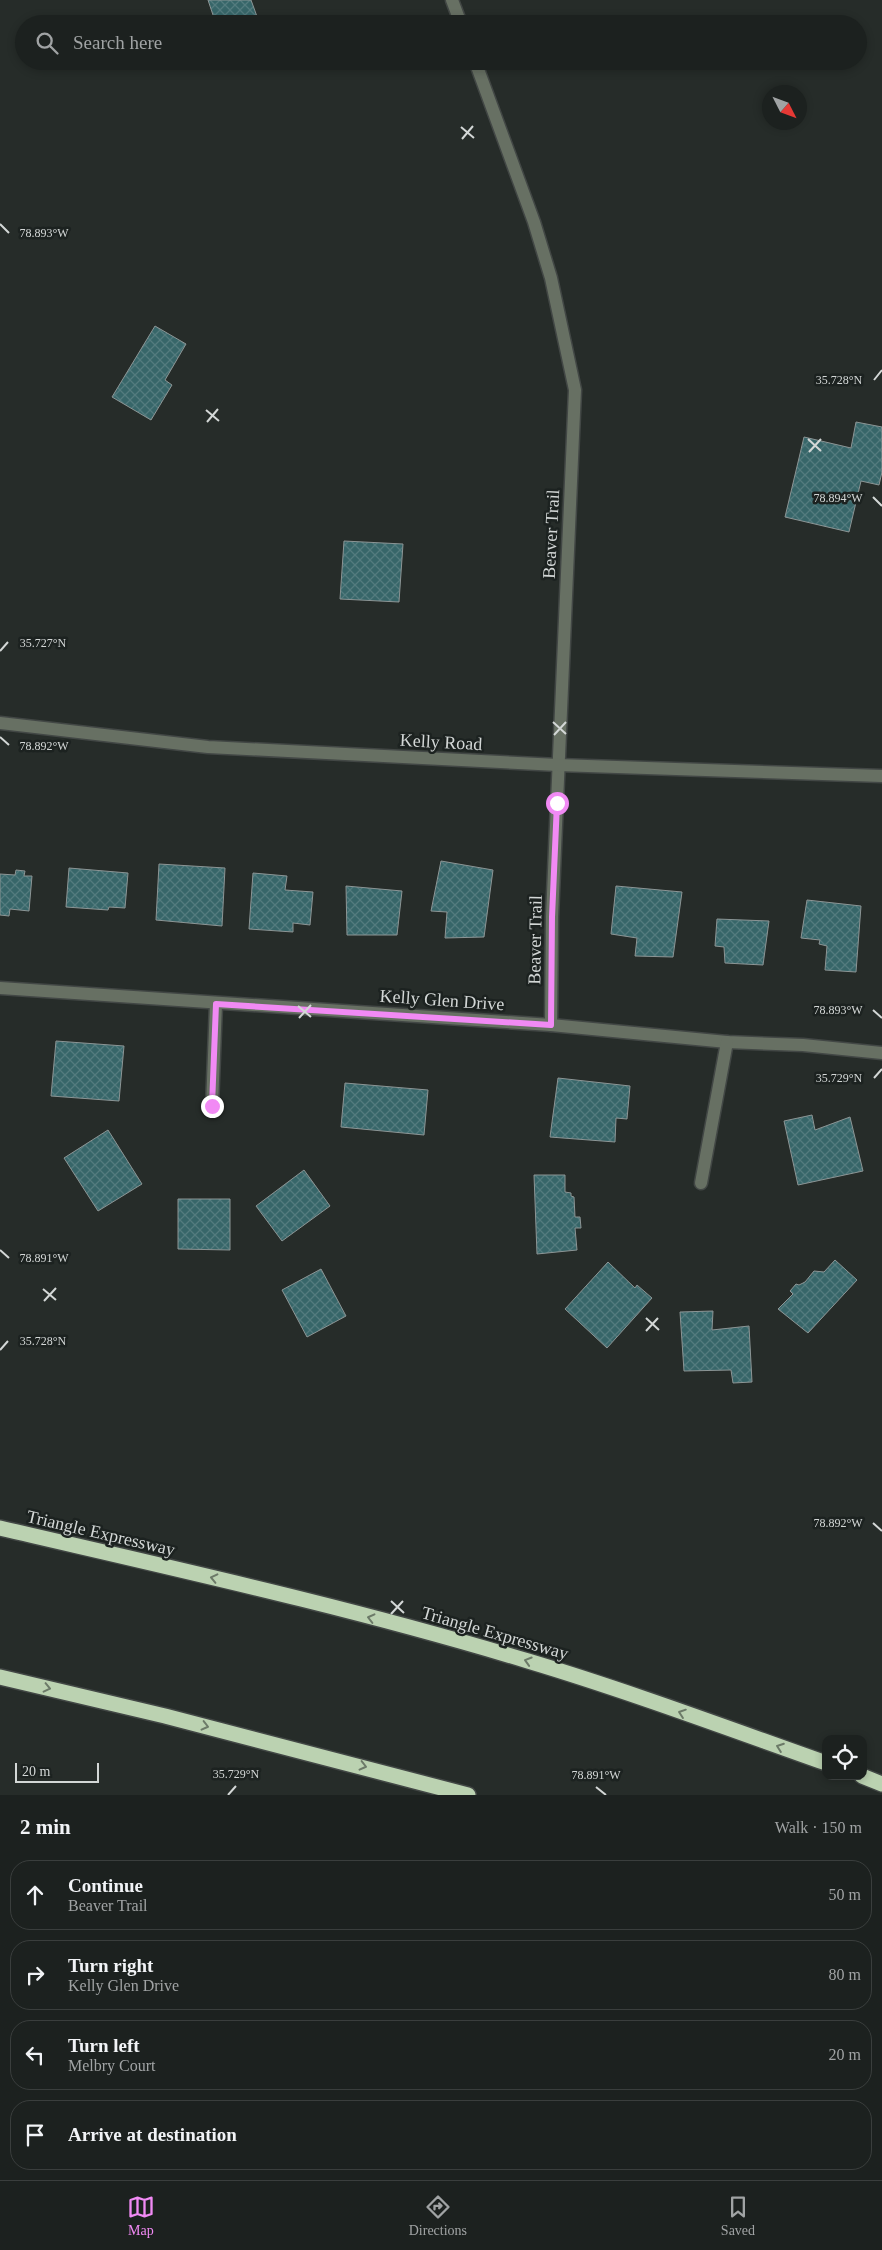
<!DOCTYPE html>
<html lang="en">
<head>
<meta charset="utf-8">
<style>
	:root { --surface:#1c211f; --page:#252928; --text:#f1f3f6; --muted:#a0a3a4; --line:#3a3e3d; --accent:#f18af4 }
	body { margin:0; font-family:Georgia,serif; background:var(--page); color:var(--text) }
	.controls { position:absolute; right:15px; bottom:15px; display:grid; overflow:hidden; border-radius:10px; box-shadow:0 2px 8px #0003 }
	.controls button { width:45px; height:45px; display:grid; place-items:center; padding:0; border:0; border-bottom:1px solid var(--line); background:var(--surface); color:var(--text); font:25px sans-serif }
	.compass { position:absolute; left:762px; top:85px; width:45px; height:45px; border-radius:50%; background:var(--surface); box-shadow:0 2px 8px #0003; rotate:132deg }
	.scale { position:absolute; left:15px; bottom:12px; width:84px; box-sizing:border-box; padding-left:5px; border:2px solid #d3d7d6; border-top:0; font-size:14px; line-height:18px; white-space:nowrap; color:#d3d7d6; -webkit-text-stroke:4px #1c2220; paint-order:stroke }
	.stop { position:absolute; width:15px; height:15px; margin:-11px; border:4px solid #f18af4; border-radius:50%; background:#fff }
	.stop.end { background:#f18af4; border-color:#fff; box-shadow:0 1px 5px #0008 }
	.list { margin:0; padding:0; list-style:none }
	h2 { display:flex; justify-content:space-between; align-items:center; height:65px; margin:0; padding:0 20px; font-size:21px }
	h2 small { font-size:16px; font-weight:400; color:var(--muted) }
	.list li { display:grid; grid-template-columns:32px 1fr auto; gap:15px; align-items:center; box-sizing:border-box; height:70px; margin:0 10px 10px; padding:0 10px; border:1px solid var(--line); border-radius:20px }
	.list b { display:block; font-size:19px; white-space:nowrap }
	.list p { margin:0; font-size:16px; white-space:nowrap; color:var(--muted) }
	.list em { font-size:16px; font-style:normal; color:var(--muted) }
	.icon { flex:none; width:28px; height:28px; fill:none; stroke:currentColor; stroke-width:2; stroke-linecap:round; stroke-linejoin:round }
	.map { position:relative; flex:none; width:882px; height:1795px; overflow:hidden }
	.search { position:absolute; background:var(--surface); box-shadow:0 2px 8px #0003; left:15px; right:15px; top:15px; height:55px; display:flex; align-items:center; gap:12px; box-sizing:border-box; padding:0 18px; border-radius:28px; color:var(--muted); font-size:19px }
	.sheet { height:385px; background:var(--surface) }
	nav { display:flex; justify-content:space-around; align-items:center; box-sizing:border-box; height:70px; border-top:1px solid var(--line); background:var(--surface); font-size:14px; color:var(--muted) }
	nav a { display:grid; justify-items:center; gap:2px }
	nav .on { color:var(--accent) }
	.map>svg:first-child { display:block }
	.building { fill:url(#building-cross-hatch); stroke:#8c9595 }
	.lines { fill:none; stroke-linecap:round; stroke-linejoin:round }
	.minor-casing { stroke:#424745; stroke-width:15 }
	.highway-casing { stroke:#424745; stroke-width:18 }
	.minor { stroke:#677063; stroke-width:12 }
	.highway { stroke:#bbd2b1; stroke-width:15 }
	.oneway { stroke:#6c7a68 }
	.route { stroke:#f18af4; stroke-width:6 }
	.ticks { fill:none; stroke:#d3d7d6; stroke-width:2 }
	.labels { text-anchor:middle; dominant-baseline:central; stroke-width:5; stroke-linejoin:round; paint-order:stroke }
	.street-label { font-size:18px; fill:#d3d7d6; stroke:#1c2220 }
	.ticks-label { font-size:12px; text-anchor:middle; fill:#d3d7d6; stroke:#1c2220; stroke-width:5; stroke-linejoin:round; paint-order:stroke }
</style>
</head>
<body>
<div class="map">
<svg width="882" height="1795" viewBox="0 0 882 1795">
	<defs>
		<pattern id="building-cross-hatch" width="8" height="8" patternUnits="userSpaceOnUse" patternTransform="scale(1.25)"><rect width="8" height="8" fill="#376669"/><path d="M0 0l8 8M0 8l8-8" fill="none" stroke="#537b7e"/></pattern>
	</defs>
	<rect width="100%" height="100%" fill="#262c29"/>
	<g class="building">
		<path d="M208,0H251L259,22L253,24H216Z"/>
		<path d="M155,326L186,344L165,380L172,385L151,420L112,397Z"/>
		<path d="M856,422L882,427V472L879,485L861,481L849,532L785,517L804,437L851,448Z"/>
		<path d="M344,541L403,544L399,602L340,599Z"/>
		<path d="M441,861L493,870L484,937L445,938L447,912L431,911Z"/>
		<path d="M159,864L225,868L222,926L156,920Z"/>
		<path d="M69,868L128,873L125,908L109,907L108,910L66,907Z"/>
		<path d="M16,870L25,871L24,876H32L29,911L10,909L9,916L0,915V874L15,875Z"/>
		<path d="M253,873L287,876L285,890L313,892L310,925L293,923V932L249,929Z"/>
		<path d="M346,886L402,891L397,935H347Z"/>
		<path d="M616,886L682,892L673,957L635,956L637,938L611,934Z"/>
		<path d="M807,900L861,906L856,972L825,970L827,946L819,944L820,940L801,938Z"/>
		<path d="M717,919L769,921L763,965L725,963L724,947L715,946Z"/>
		<path d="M56,1041L124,1046L119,1101L51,1096Z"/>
		<path d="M558,1078L630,1086L627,1119L616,1118L615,1142L550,1137Z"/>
		<path d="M345,1083L428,1090L424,1135L341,1127Z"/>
		<path d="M812,1115L815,1130L850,1117L863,1171L798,1185L784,1121Z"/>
		<path d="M108,1130L142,1184L98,1211L64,1158Z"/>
		<path d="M304,1170L330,1206L282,1241L256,1206Z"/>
		<path d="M534,1175H565V1192L571,1193V1196L574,1197L575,1217H580L581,1228H575L577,1250L537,1254Z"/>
		<path d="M178,1199H230V1250L178,1249Z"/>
		<path d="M835,1260L857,1280L808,1333L778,1309L793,1294L790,1291L796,1284L799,1285L805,1282L814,1271L824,1272Z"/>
		<path d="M608,1262L635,1288L637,1285L652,1298L607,1348L565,1309Z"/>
		<path d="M321,1269L346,1316L307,1337L282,1290Z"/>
		<path d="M713,1311L712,1330L749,1326L752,1382L733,1383L731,1370L684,1371L680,1312Z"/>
	</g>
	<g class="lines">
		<defs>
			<g id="minor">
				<path d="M452,0L461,24"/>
				<path d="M475,61L534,222L551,278L575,390L552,917L551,1025"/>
				<path d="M0,723L208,747L558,765L882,776"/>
				<path d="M0,988L551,1025L727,1042L803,1045L882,1053"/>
				<path d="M212,1106L216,1004"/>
				<path d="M701,1183L727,1042"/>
			</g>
			<g id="highway">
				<path d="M0,1528C176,1569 354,1608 528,1661C628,1691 727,1728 826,1763"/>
				<path d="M0,1677L165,1716L468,1795"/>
				<path d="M862,1776L882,1784"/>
			</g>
		</defs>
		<use href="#minor" class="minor-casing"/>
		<use href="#highway" class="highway-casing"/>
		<use href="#minor" class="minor"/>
		<use href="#highway" class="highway"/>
	</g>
	<defs><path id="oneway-chevron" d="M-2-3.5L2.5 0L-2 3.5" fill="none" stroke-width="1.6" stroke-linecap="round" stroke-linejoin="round" transform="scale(1.25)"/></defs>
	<g class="oneway">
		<use href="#oneway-chevron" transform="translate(214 1578) rotate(-167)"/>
		<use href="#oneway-chevron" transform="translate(371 1618) rotate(-166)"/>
		<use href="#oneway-chevron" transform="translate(528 1661) rotate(-163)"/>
		<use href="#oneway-chevron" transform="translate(47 1688) rotate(13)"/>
		<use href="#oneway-chevron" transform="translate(682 1713) rotate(-161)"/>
		<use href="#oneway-chevron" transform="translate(205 1726) rotate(14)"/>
		<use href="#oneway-chevron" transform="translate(780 1747) rotate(-160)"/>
		<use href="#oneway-chevron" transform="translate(363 1766) rotate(14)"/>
	</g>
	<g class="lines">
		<path class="route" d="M212,1106L216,1004L551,1025L552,917L557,803"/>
	</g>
	<path class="ticks" d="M461,127L474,138M462,139L473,126M0,224L9,233M874,380L882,370M206,410L219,421M207,422L218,409M808,439L821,451M809,452L821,439M873,497L882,506M0,651L8,642M553,722L566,734M554,735L566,722M0,737L9,745M298,1006L311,1017M873,1010L882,1018M299,1018L311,1005M874,1078L882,1069M0,1250L9,1258M43,1289L56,1300M44,1301L56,1288M646,1318L659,1330M646,1331L658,1318M0,1350L8,1341M873,1523L882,1531M391,1601L404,1613M391,1614L403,1601M596,1787L606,1795M228,1795L236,1786"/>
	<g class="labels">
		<g class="street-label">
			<text transform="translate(551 534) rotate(-87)">Beaver Trail</text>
			<text transform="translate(441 742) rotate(3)">Kelly Road</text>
			<text transform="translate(535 940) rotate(-89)">Beaver Trail</text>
			<text transform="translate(442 1000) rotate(4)">Kelly Glen Drive</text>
			<text transform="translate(101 1533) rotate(13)">Triangle Expressway</text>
			<text transform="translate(495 1633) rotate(16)">Triangle Expressway</text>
		</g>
	</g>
	<g class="ticks-label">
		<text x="44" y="237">78.893°W</text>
		<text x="839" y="384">35.728°N</text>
		<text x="838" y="502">78.894°W</text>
		<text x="43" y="647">35.727°N</text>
		<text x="44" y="750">78.892°W</text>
		<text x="838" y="1014">78.893°W</text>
		<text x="839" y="1082">35.729°N</text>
		<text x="44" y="1262">78.891°W</text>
		<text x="43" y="1345">35.728°N</text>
		<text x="838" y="1527">78.892°W</text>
		<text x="236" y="1778">35.729°N</text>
		<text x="596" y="1779">78.891°W</text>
	</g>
</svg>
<div class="controls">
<button><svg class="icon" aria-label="locate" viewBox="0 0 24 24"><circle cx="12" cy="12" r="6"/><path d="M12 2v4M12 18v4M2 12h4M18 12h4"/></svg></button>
</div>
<svg class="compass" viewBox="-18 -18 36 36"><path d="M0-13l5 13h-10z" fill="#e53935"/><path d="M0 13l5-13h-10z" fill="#a0a3a4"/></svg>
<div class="scale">20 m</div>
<div class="stop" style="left:557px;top:803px"></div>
<div class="stop end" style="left:212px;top:1106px"></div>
<div class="search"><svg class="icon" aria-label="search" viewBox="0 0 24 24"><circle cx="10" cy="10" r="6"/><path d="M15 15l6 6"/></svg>Search here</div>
</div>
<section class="sheet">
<h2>2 min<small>Walk · 150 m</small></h2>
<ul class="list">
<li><svg class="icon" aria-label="ahead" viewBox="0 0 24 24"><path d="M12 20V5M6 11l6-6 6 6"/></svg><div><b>Continue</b><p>Beaver Trail</p></div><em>50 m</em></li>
<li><svg class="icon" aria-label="right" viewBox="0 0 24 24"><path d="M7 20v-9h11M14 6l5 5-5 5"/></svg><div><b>Turn right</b><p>Kelly Glen Drive</p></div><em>80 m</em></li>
<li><svg class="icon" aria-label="left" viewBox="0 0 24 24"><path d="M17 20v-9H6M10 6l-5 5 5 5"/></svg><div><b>Turn left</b><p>Melbry Court</p></div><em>20 m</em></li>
<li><svg class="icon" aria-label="arrive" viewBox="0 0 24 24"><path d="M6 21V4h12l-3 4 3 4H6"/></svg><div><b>Arrive at destination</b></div></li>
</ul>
</section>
<nav>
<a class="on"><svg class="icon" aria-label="map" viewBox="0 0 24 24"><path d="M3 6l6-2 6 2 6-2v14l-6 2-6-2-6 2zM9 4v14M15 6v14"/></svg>Map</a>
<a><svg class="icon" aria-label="directions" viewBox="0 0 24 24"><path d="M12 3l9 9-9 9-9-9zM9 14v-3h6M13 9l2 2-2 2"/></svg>Directions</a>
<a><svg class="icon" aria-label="saved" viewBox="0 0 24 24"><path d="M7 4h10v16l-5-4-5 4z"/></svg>Saved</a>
</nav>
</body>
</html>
